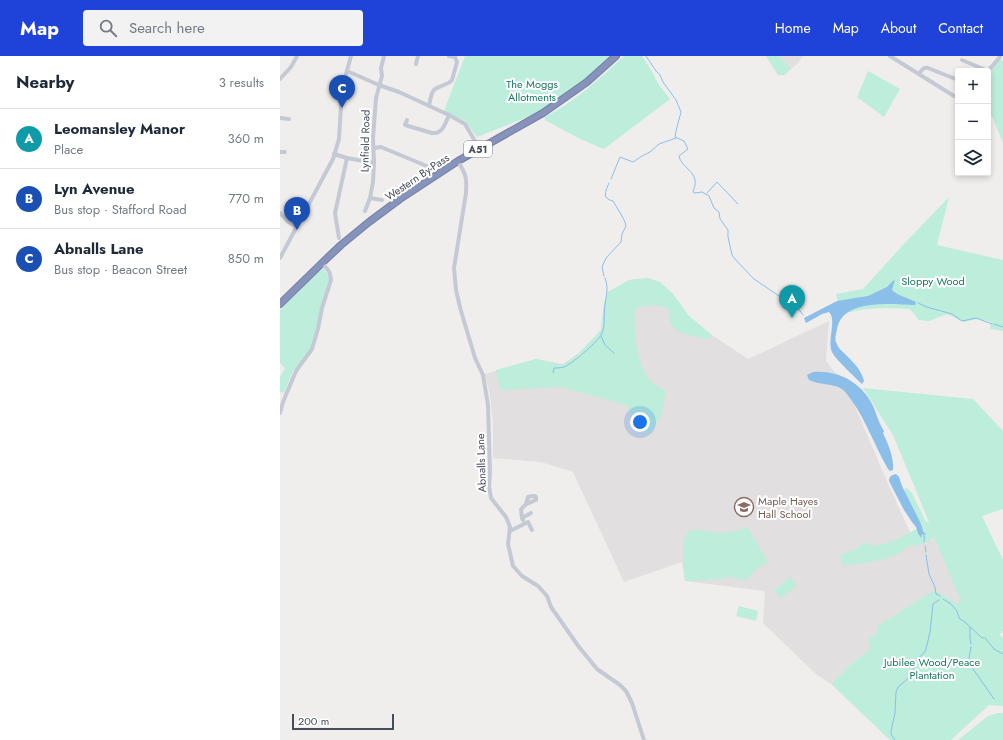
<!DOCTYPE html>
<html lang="en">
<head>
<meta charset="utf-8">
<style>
	:root { --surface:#fff; --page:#f2f2f3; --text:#1f2937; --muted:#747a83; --line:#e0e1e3; --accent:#1f43d8 }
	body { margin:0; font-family:Jost,sans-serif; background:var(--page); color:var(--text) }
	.controls { position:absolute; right:12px; top:12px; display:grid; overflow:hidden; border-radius:4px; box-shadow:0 2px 6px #0003 }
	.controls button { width:36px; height:36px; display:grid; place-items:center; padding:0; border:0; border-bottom:1px solid var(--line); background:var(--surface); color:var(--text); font:20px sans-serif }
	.scale { position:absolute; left:12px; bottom:10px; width:102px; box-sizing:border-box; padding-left:4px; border:2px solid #464c5a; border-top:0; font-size:11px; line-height:14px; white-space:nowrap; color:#464c5a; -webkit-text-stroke:3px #fff; paint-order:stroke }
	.you { position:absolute; left:360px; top:366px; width:14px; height:14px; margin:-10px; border:3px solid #fff; border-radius:50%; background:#1a73e8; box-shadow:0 0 0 6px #1a73e833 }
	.badge { display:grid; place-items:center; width:26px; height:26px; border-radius:50%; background:var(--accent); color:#fff; font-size:13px; font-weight:700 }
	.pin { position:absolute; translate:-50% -33px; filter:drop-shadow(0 1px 2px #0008) }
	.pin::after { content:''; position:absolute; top:21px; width:14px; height:12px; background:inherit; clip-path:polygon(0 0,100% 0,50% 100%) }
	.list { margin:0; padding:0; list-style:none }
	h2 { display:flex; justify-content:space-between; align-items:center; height:52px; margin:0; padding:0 16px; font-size:17px }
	h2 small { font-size:13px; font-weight:400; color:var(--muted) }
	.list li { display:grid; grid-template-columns:26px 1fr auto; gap:12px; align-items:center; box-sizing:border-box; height:60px; padding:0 16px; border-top:1px solid var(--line) }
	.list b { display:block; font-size:15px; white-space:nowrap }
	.list p { margin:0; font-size:13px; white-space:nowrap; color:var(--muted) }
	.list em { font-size:13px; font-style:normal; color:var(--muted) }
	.icon { flex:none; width:22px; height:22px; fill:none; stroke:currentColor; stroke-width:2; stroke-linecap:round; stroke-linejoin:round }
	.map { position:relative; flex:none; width:723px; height:684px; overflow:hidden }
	header { display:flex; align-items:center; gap:24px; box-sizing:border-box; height:56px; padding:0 20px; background:var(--accent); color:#fff }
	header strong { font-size:19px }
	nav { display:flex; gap:22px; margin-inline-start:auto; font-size:14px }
	.search { width:280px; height:36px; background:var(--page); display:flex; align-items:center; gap:10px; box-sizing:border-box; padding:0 14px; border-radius:4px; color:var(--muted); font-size:15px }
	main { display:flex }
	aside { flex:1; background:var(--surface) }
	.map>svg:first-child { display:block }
	.education { fill:#e1dfdf }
	.green { fill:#bdeddb }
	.water { fill:#8bbee8 }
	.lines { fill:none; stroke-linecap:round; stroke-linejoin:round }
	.stream { stroke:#8bbee8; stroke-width:1 }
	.highway-casing { stroke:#727ea6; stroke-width:8 }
	.minor { stroke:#c4c9d4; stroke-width:4 }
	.highway { stroke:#8693bb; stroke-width:6 }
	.labels { text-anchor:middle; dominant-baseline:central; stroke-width:4; stroke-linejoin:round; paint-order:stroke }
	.shield { fill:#fff; stroke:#7e828c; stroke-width:1 }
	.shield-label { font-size:10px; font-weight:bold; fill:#464c5a }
	.park-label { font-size:11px; fill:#1a7860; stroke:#fff }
	.street-label { font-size:11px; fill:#464c5a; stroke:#fff }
	.education-label { font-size:11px; fill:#785e54; stroke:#fff; text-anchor:start }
</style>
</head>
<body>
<header>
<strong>Map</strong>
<div class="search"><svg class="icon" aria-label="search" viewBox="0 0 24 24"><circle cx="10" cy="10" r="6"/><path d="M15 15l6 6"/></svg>Search here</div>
<nav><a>Home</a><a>Map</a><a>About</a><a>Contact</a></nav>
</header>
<main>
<aside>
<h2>Nearby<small>3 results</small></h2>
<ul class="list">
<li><span class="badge" style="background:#0f9aa8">A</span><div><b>Leomansley Manor</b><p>Place</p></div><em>360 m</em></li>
<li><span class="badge" style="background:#1a4fb4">B</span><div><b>Lyn Avenue</b><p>Bus stop · Stafford Road</p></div><em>770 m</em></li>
<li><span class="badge" style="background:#1a4fb4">C</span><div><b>Abnalls Lane</b><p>Bus stop · Beacon Street</p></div><em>850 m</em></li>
</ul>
</aside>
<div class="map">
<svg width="723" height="684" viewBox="0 0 723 684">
	<rect width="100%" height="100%" fill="#f0eeed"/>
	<g class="education">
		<path d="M486,0H523L518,7L504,19H498Z"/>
		<path d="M368,222L380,226L393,238L409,260L432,279L468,303L549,265L546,305L567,332L607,425L630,476L651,484L654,481L682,546L677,548L663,539L649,537L598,570V576L589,582V594L570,609L551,628L537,619L483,567L485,535L405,525L402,506L344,526L293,416L261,406L213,402V366L210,340L205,318L256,303L283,308L299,297L321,274L324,247L328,236L349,224Z"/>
	</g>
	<g class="green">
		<path d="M185,0H331L328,4L306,22L273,47L250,60L197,81L185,65L164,55Z"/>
		<path d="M344,0H362L371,14L379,29L390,43L324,93L300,83L265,64V61C293,47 321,22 344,0Z"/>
		<path d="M486,0H499L511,13L504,19H498Z"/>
		<path d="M720,3L723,5V87L712,60L708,57V17H709Z"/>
		<path d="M588,15L620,33L604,61L577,41Z"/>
		<path d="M669,141L657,189L723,204V275L710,273L711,266L697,263L684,266L667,258L649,265L639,264L630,253L607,252L586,253L561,258L556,238L583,233L622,190Z"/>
		<path d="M43,212L51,224L32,293L13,315L4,337L0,336V321L5,312L0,307V254L30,222Z"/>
		<path d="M368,222L380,226L393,238L409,260L432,279L428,283C417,281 398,279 392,269C389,265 389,258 389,253C377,248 367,249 355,252C354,274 355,303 368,322C372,328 380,332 386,335L381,360L369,378L358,371L346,349L281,331L220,334L216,314L256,303L283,309L299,297L321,274L324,247L328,236L349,224Z"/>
		<path d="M583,332L693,343L723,375V453L702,460L723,504V575L720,578V579L723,582V650L709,649L671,684H610L551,628L570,609L589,594V582L598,576V570L649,537L655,535L663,539L677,548L681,545L654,481C647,487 638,490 628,490C616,504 580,509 562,509L560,499L578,492L582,487H587L591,490C608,489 623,481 638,472L624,433L627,432L632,437L646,466H649L613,379Z"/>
		<path d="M467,471L488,506C478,511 473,516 466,524L454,522L448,520L444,523L405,525C404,515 399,480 410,475C418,471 431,477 440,477C450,477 458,475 467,471Z"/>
		<path d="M510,521L517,529L501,542L494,534Z"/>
		<path d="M459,550L478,555L476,565L456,560Z"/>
		<path d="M718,657H723V684H678L708,660Z"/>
	</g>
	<g class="water">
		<path d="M615,223L612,234L617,238L636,246L635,249C613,248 562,242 557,273C556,278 554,284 557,288C558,292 562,295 565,298C573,306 581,313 584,325L582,328C575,321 556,304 552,296C547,284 557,264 549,256L542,258L526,267L524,262L526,261L557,245L588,240L607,231Z"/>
		<path d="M533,316C557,314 579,325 591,346C596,355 598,366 604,375L603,377C608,388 614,401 613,414L610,415L608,413C595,391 587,366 572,345C569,341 566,336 562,333C552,327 539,329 529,324L527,319Z"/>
		<path d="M616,418L619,421L622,430L641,468L643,475L646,479H645L642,478L641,482L638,477L636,471L632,466L624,454L609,425C609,421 611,419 616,418Z"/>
	</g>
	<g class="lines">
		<g class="stream">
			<path d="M366,0L376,15L380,19L383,26L396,44L401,56L396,75L395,81L404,85L408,93L399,100C401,110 413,114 415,124C416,128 414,132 413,136L415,137L422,136L429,140L434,152L439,156L440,163L448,174V181L452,199L454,202L474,223L499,240L504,247"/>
			<path d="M331,123L340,101L353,106L362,100L370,96L379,88L396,82"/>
			<path d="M427,137L437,126L458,148"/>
			<path d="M324,220L322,211L326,202L341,186L342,178L346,170L345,166L342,160L333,145C321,142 326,135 329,127"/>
			<path d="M512,244L523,259"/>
			<path d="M638,247L647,251L672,258L682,265L696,262L712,268"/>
			<path d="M714,268L723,271"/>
			<path d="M321,280L325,289L334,297"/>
			<path d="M273,317L274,312C278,312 283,312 286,310C294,306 320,284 322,277C326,267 323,259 325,249C326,240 329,232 325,222"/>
			<path d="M644,486V484L645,481L643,480L644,479"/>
			<path d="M645,490L646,496"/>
			<path d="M646,499L649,518L655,531L656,538L660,540"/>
			<path d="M663,543L671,548L677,555L679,562L686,567L702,582H704"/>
			<path d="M690,571V582L691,588"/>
			<path d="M705,582L714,593L723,598"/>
			<path d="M691,591L689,602L691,610L714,643"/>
			<path d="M615,684L611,678V675L615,657L616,636L618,631L631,620L634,614V606L644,597L646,593L650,576L653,548L659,544"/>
		</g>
		<defs>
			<path id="highway" d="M0,248L42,207L61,189L89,166L120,143L178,105L263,57L307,26L336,0"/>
		</defs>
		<use href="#highway" class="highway-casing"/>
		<g class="minor">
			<path d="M610,0L674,40"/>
			<path d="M682,4L708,15L719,2L720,0"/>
			<path d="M136,8L138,0"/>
			<path d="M67,15L99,29L119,36L169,59L185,68L199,92"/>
			<path d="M639,18C642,14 643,11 648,12L678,24"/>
			<path d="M0,23L11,11L17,0"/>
			<path d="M149,50C150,45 151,37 154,34C159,29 167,30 172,24L177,6L175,1L169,0"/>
			<path d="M0,62L9,63"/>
			<path d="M127,64L125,69L152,77C163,78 165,68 169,59"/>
			<path d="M94,92L101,91L149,111"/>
			<path d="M0,96H5"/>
			<path d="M54,98L67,102L94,107"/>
			<path d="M178,105C186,119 187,121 186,137L174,212L176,234L181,255L195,302L203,319L208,349L210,417L209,430L211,442L226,461L230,471L228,488L233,510L242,520L258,530L267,540L271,551L299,591L317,613L340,629L346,635L352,647L364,684"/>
			<path d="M90,142L102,144"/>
			<path d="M85,155L90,142L93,126L94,107L93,82L96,42L102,20L101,12L104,0"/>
			<path d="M0,157L7,165L17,171"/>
			<path d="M59,182L55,157L67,102"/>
			<path d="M0,202L53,103L59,83L62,33L71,0"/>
			<path d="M0,357L3,346L16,315L32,293L38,273L42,252L51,224L50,218L48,214L42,207"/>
			<path d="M242,462L241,454C244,448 249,447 256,444V441L255,440H252L248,441L246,448"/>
			<path d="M243,464L242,462L251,457"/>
			<path d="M230,475L248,466L252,474"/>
		</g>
		<use href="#highway" class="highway"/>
	</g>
	<defs>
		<symbol id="school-ring" viewBox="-11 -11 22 22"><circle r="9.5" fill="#fff" stroke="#8d6e63" stroke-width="1.5"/><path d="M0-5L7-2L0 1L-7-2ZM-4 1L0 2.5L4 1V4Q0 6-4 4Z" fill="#8d6e63"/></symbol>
	</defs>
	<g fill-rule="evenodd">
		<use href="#school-ring" x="453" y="440" width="22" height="22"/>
	</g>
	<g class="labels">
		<rect class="shield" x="184" y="85" width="28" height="16" rx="3"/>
		<g class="shield-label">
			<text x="198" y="93">A51</text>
		</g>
		<g class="park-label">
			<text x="252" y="28">The Moggs<tspan x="252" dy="13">Allotments</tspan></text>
			<text x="653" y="225">Sloppy Wood</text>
			<text x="652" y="606">Jubilee Wood/Peace<tspan x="652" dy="13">Plantation</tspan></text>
		</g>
		<g class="street-label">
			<text transform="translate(85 85) rotate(-89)">Lynfield Road</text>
			<text transform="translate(137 121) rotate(-34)">Western By-Pass</text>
			<text transform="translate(201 407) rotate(-92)">Abnalls Lane</text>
		</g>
		<g class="education-label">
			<text x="478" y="445">Maple Hayes<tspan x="478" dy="13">Hall School</tspan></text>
		</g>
	</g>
</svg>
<div class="controls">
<button>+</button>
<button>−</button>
<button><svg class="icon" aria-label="layers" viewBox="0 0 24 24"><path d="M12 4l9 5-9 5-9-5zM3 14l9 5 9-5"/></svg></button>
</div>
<div class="scale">200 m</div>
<div class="you"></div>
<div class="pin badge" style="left:512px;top:262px;background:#0f9aa8">A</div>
<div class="pin badge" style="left:17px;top:174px;background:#1a4fb4">B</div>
<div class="pin badge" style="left:62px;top:52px;background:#1a4fb4">C</div>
</div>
</main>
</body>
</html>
